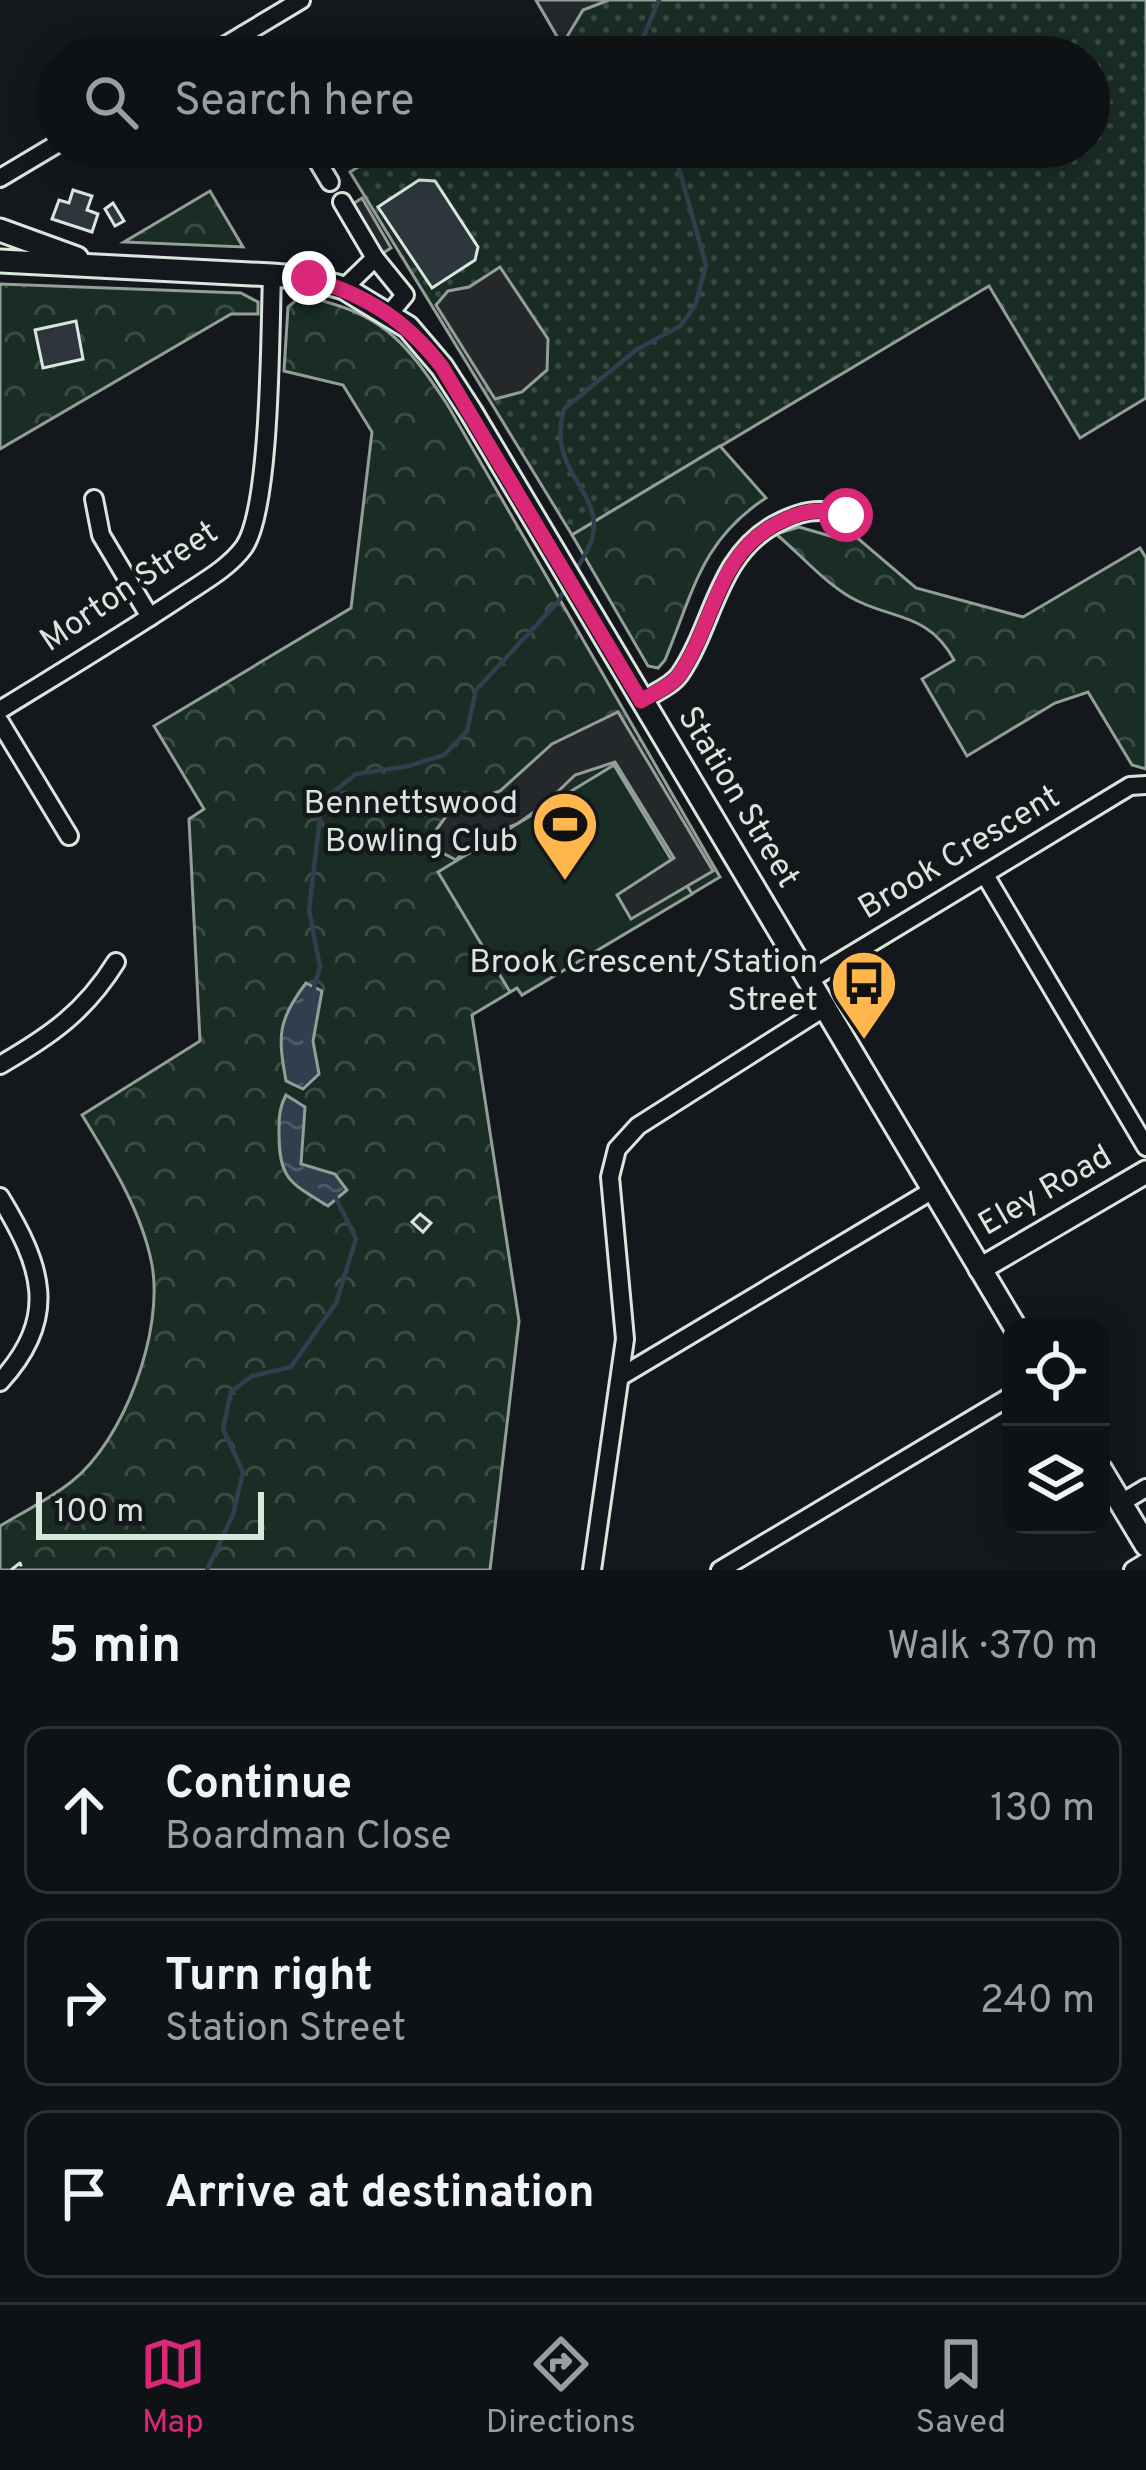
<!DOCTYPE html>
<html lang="en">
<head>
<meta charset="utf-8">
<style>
	:root { --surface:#0f1215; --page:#181b1e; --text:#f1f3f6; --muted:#9b9ea0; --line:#2f3234; --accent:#db2777 }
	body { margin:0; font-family:Overpass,sans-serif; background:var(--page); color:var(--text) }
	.controls { position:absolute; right:36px; bottom:36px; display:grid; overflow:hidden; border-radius:24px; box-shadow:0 6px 30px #0003 }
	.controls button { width:108px; height:108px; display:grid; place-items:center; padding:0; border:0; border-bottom:3px solid var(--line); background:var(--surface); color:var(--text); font:60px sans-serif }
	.scale { position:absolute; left:36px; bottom:30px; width:228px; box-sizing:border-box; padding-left:12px; border:6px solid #d8e6dc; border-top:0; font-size:33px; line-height:42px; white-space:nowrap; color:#d8e6dc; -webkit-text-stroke:9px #14181c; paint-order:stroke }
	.stop { position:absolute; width:36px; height:36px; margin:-27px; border:9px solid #db2777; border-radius:50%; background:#fff }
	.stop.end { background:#db2777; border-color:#fff; box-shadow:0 3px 12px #0008 }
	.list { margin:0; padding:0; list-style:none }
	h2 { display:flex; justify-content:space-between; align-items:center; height:156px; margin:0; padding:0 48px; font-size:51px }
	h2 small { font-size:39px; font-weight:400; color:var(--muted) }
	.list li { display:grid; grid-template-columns:78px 1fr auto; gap:36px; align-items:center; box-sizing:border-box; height:168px; margin:0 24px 24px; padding:0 24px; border:3px solid var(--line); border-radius:24px }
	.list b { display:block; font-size:45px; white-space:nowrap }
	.list p { margin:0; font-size:39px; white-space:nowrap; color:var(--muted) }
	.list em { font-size:39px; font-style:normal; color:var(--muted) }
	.icon { flex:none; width:66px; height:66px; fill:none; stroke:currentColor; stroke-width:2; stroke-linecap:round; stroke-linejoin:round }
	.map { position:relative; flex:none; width:1146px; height:1570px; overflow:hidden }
	.search { position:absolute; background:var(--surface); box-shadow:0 6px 30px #0003; left:36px; right:36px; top:36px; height:132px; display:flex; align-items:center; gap:30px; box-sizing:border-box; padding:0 42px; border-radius:66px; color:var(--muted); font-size:45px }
	.sheet { height:732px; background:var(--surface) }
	nav { display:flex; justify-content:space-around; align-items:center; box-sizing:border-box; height:168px; border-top:3px solid var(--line); background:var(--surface); font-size:33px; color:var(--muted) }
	nav a { display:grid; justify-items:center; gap:6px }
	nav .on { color:var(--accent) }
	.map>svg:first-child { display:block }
	.grass { fill:url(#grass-dots); stroke:#939e99; stroke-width:3 }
	.park { fill:url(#park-crowns); stroke:#939e99; stroke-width:3 }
	.pitch { fill:#1a2d24; stroke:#939e99; stroke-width:3 }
	.parking { fill:#24282b; stroke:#939e99; stroke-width:3 }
	.water { fill:url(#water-ripples); stroke:#939e99; stroke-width:3 }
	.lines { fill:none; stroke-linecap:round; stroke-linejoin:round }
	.stream { stroke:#2f3f4d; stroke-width:4.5 }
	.building { fill:#2c363c; stroke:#d8e6dc; stroke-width:3 }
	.minor-casing { stroke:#d8e6dc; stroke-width:22 }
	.major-casing { stroke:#d8e6dc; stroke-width:27 }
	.minor { stroke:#14181c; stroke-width:16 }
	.major { stroke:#14181c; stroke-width:21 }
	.fence { stroke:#d8e6dc; stroke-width:3; stroke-dasharray:15 6; stroke-linecap:butt }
	.route { stroke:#db2777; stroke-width:15 }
	.labels { text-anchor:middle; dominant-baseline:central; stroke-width:9; stroke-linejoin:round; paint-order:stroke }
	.street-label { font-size:33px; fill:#d8e6dc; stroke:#14181c }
	.poi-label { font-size:33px; fill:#d8e6dc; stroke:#14181c; text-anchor:end }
</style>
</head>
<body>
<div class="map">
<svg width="1146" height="1570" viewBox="0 0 1146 1570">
	<defs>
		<pattern id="grass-dots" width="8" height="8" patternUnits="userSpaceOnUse" patternTransform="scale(3)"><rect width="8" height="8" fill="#1a2d24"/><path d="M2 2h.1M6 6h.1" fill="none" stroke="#3b4b43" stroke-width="1.8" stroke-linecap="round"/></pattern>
		<pattern id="park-crowns" width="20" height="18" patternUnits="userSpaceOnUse" patternTransform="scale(3)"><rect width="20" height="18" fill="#1a2d24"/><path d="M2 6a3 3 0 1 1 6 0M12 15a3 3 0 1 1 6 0" fill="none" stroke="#3b4b43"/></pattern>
		<pattern id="water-ripples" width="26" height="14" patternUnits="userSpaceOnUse" patternTransform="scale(3)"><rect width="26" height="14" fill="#2f3f4d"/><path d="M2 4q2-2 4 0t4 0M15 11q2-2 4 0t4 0" fill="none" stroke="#4c5b66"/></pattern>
	</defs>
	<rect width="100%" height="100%" fill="#14181c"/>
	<path class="grass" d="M536,0H1146V398L1080,438L989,286L572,535L350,172L391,147H1089V57H542L562,44Z"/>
	<g class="park">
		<path d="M210,191L243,247L124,242Z"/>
		<path d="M0,284L241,293L258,302V314H231L0,449Z"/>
		<path d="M301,296C381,312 403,338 447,404L720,877L522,995L517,988L472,1015L519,1321L490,1570H0V1526C23,1512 50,1499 71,1482C124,1441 164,1331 152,1265C142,1211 110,1161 82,1115L200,1041L189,819L204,809L154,726L351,608L372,432L343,385L284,371L288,307Z"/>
		<path d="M720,446L766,498C701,540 693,593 665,660L658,668L648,666L572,535Z"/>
		<path d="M799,527L837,538L854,535L916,588L1023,617L1140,548L1146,558V769L1132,765L1088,692L1055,703L967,756L922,679L954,660C928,611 889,620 850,597C824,582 800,554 776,534Z"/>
	</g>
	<path class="pitch" d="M614,765L692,894L522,995L517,988L510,992L438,872Z"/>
	<g class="parking">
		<path d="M536,0H609L583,10L562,45Z"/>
		<path d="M362,198L391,248L380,255L351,205Z"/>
		<path d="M500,267L548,339L547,370L522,392L495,399L436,305L448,291L469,287Z"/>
		<path d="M618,712L713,871L631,919L617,895L674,858L615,762L575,775L544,805L517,824L476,839L456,860L426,844L452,808L500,791L552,744Z"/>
	</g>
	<g class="water">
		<path d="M306,983L322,991L313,1041L319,1074L303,1089L286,1081C278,1036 277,1021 306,983Z"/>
		<path d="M286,1095L305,1107L301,1164L335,1174L347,1190L328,1206C290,1183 279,1179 279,1133C279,1118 279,1108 286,1095Z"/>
	</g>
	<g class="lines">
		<g class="stream">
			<path d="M642,57L644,35L659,0"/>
			<path d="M575,572C583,558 593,544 594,527C596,488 547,468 564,409L636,350L680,326L695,306L706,265L673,147"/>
			<path d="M313,991L320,967L309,910L322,801L356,774L409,766L444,755L467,731L476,690L558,602L566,587"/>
			<path d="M207,1570L233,1515L243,1472L223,1429L231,1392L252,1376L291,1367L336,1303L356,1239L336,1198"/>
		</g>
	</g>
	<g class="building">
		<path d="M419,180L435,181L478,247L475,260L432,288L378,207Z"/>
		<path d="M73,190L92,196L87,210L98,214L92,232L52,219L59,200L69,203Z"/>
		<path d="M113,203L124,221L115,226L105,209Z"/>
		<path d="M76,321L83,359L43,368L35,330Z"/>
		<path d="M420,1214L431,1223L423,1232L412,1222Z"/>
	</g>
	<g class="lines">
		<defs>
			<g id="minor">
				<path d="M243,35L256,57"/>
				<path d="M206,57L301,0"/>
				<path d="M309,147L330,182"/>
				<path d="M0,178L57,144"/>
				<path d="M342,202L375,258L405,295L390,313"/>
				<path d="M344,288L375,258"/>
				<path d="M94,499L101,535L150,617"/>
				<path d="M642,701C653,693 672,686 680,674C714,624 717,557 774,525C800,511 818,507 846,515"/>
				<path d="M0,710C60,673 120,637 179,598C201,583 228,569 244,547C271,508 270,330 272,275"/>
				<path d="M0,722L69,836"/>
				<path d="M985,875L1146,1147"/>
				<path d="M808,981L1130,786L1146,785"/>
				<path d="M0,1065C50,1036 85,1012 116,962"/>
				<path d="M0,1197C42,1266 60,1317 0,1382"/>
				<path d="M620,1377L933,1190"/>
				<path d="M1121,1503L1146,1488"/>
				<path d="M592,1570L625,1339L610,1177L617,1149L638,1126L824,1008"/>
				<path d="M720,1570L1011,1396"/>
				<path d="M1133,1570L1146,1562"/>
			</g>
			<g id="major">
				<path d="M0,230L77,258"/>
				<path d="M0,261L272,275L309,278L344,288L408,327L442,367L471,412L1015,1327"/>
				<path d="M980,1269L1146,1172"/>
				<path d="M1101,1470L1146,1545"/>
			</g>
		</defs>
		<use href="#minor" class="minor-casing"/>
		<use href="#major" class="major-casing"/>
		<use href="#minor" class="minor"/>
		<use href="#major" class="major"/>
		<path class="fence" d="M11,1570L20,1563L23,1570"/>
	</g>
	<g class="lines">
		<path class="route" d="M309,278C366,295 406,320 442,367L641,701C653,693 672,686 680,674C714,624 716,557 774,525C800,511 818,507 846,515"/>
	</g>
	<defs>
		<symbol id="stadium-pin" viewBox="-11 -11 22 30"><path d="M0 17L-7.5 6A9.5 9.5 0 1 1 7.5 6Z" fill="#ffb74d" stroke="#14181c"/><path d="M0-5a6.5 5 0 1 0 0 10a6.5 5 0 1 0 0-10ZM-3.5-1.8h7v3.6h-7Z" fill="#111"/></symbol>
		<symbol id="bus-pin" viewBox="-11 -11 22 30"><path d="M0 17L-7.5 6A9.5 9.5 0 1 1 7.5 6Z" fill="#ffb74d" stroke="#14181c"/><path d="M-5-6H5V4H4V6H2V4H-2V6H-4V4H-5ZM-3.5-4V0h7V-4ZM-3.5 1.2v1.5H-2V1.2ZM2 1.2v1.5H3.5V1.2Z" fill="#111"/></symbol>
	</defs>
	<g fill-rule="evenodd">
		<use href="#stadium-pin" x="527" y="786" width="76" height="104"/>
		<use href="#bus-pin" x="826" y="945" width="76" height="104"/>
	</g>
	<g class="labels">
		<g class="street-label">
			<text transform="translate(130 588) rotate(-34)">Morton Street</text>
			<text transform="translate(737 798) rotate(59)">Station Street</text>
			<text transform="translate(960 854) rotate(-31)">Brook Crescent</text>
			<text transform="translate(1046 1192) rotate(-30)">Eley Road</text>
		</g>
		<g class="poi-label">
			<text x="518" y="805">Bennettswood<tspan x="518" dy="38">Bowling Club</tspan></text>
			<text x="818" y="964">Brook Crescent/Station<tspan x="818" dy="38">Street</tspan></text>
		</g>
	</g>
</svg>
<div class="controls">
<button><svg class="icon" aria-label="locate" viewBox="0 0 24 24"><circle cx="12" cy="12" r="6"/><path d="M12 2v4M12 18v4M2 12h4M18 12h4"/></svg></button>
<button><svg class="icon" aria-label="layers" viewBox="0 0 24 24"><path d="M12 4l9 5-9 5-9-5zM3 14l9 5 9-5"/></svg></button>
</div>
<div class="scale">100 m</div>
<div class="stop" style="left:846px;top:515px"></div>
<div class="stop end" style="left:309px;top:278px"></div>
<div class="search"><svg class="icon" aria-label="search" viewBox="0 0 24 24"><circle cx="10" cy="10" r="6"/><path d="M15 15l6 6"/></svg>Search here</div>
</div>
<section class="sheet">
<h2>5 min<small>Walk · 370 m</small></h2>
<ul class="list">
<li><svg class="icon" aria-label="ahead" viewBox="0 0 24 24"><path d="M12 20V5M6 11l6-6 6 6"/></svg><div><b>Continue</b><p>Boardman Close</p></div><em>130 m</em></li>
<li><svg class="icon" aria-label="right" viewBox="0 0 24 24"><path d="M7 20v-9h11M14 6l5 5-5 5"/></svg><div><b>Turn right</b><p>Station Street</p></div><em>240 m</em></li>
<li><svg class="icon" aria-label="arrive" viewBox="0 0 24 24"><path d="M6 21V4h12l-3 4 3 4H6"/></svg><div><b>Arrive at destination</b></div></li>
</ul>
</section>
<nav>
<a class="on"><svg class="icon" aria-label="map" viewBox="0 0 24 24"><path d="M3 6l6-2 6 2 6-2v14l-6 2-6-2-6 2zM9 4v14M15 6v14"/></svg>Map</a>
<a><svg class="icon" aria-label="directions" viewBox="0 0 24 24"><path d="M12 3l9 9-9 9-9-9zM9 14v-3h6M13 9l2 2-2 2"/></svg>Directions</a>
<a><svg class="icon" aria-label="saved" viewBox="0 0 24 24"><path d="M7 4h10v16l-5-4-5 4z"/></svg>Saved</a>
</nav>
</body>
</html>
